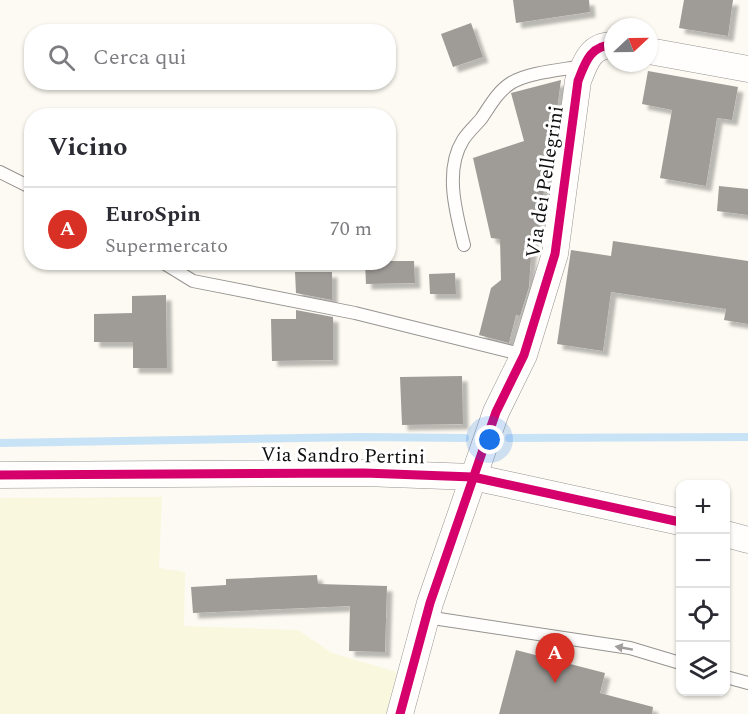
<!DOCTYPE html>
<html lang="it">
<head>
<meta charset="utf-8">
<style>
	:root { --surface:#fff; --page:#f7f7f7; --text:#2b2b33; --muted:#7c7c81; --line:#e1e1e2; --accent:#d93025 }
	body { margin:0; font-family:Spectral,serif; background:var(--page); color:var(--text) }
	.controls { position:absolute; right:18px; bottom:18px; display:grid; overflow:hidden; border-radius:12px; box-shadow:0 2px 4px #0004 }
	.controls button { width:54px; height:54px; display:grid; place-items:center; padding:0; border:0; border-bottom:2px solid var(--line); background:var(--surface); color:var(--text); font:30px sans-serif }
	.compass { position:absolute; left:604px; top:18px; width:54px; height:54px; border-radius:50%; background:var(--surface); box-shadow:0 2px 4px #0004; rotate:68deg }
	.you { position:absolute; left:490px; top:440px; width:21px; height:21px; margin:-15px; border:4px solid #fff; border-radius:50%; background:#1a73e8; box-shadow:0 0 0 9px #1a73e833 }
	.badge { display:grid; place-items:center; width:39px; height:39px; border-radius:50%; background:var(--accent); color:#fff; font-size:20px; font-weight:700 }
	.pin { position:absolute; translate:-50% -50px; filter:drop-shadow(0 2px 3px #0008) }
	.pin::after { content:''; position:absolute; top:32px; width:21px; height:18px; background:inherit; clip-path:polygon(0 0,100% 0,50% 100%) }
	.list { margin:0; padding:0; list-style:none }
	h2 { display:flex; justify-content:space-between; align-items:center; height:78px; margin:0; padding:0 24px; font-size:26px }
	h2 small { font-size:20px; font-weight:400; color:var(--muted) }
	.list li { display:grid; grid-template-columns:39px 1fr auto; gap:18px; align-items:center; box-sizing:border-box; height:84px; padding:0 24px; border-top:2px solid var(--line) }
	.list b { display:block; font-size:22px; white-space:nowrap }
	.list p { margin:0; font-size:20px; white-space:nowrap; color:var(--muted) }
	.list em { font-size:20px; font-style:normal; color:var(--muted) }
	.icon { flex:none; width:33px; height:33px; fill:none; stroke:currentColor; stroke-width:2; stroke-linecap:round; stroke-linejoin:round }
	.map { position:relative; flex:none; width:748px; height:714px; overflow:hidden }
	.search { position:absolute; background:var(--surface); box-shadow:0 2px 4px #0004; left:24px; top:24px; width:372px; height:66px; display:flex; align-items:center; gap:15px; box-sizing:border-box; padding:0 21px; border-radius:24px; color:var(--muted); font-size:22px }
	.panel { position:absolute; background:var(--surface); box-shadow:0 2px 4px #0004; left:24px; top:108px; width:372px; height:162px; border-radius:24px }
	.map>svg:first-child { display:block }
	.farmland { fill:#f9f8de }
	.lines { fill:none; stroke-linecap:round; stroke-linejoin:round }
	.stream { stroke:#c8e2f6; stroke-width:8 }
	.building { fill:#9f9c98; filter:url(#shadow) }
	.lane-casing { stroke:#959491; stroke-width:14 }
	.street-casing { stroke:#959491; stroke-width:27 }
	.lane { stroke:#fffefd; stroke-width:12 }
	.street { stroke:#fffefd; stroke-width:26 }
	.cycleway-casing { stroke:#fff; stroke-width:13 }
	.cycleway { stroke:#d6006c; stroke-width:9 }
	.oneway { fill:#9f9e9d }
	.labels { text-anchor:middle; dominant-baseline:central; stroke-width:6; stroke-linejoin:round; paint-order:stroke }
	.street-label { font-size:20px; fill:#0e0e0e; stroke:#fff }
</style>
</head>
<body>
<div class="map">
<svg width="748" height="714" viewBox="0 0 748 714">
	<defs>
		<filter id="shadow"><feDropShadow dx="5.5" dy="5.5" stdDeviation="1.5" flood-color="#0004"/></filter>
	</defs>
	<rect width="100%" height="100%" fill="#fcfaf2"/>
	<path class="farmland" d="M162,497L159,568L185,572L184,626L298,630L332,653L397,672L386,714H0V498Z"/>
	<g class="lines">
		<g class="stream">
			<path d="M509,438L748,437"/>
			<path d="M0,443L361,437L465,438"/>
		</g>
	</g>
	<g class="building">
		<path d="M513,0H589L590,12L516,23Z"/>
		<path d="M684,0H733L728,36L679,28Z"/>
		<path d="M471,23L483,57L453,67L441,34Z"/>
		<path d="M648,71L738,87L732,120L717,118L706,186L660,178L672,110L642,104Z"/>
		<path d="M561,80L546,191H544L537,237L532,240L529,287L520,316L516,315L509,343L479,335L491,288L501,280L500,239L491,238L473,158L524,141L511,93Z"/>
		<path d="M719,186L748,189V215L717,211Z"/>
		<path d="M613,241L748,261V324L724,320L726,309L611,292L603,351L557,344L571,250L611,256Z"/>
		<path d="M388,261H414L415,283L366,284L365,262Z"/>
		<path d="M295,272H332V300L296,293Z"/>
		<path d="M455,273L456,294H430L429,274Z"/>
		<path d="M166,295L167,368H133V342H94V314L132,313V296Z"/>
		<path d="M296,310L333,317V360L272,361L271,319H296Z"/>
		<path d="M462,376L463,424L402,425L400,377Z"/>
		<path d="M317,575L318,584L387,586L385,652L349,651L350,606L193,613L191,587L226,585V579Z"/>
		<path d="M516,650L605,673L600,693L653,707L652,714H499Z"/>
	</g>
	<g class="lines">
		<defs>
			<g id="lane">
				<path d="M0,172L32,188"/>
				<path d="M464,245C456,213 444,170 463,140C468,132 475,126 481,119C490,106 497,92 511,83C529,72 562,70 583,66"/>
				<path d="M162,262L193,281L355,313L524,355"/>
				<path d="M426,617L630,648L680,663"/>
				<path d="M726,677L748,683"/>
			</g>
			<g id="street">
				<path d="M649,51L748,69"/>
				<path d="M0,475L364,473L473,477L680,522"/>
				<path d="M726,534L748,540"/>
				<path d="M400,714L430,603L496,412L524,355L555,254L578,81C585,63 590,45 613,45"/>
			</g>
		</defs>
		<use href="#lane" class="lane-casing"/>
		<use href="#street" class="street-casing"/>
		<use href="#lane" class="lane"/>
		<use href="#street" class="street"/>
		<defs>
			<g id="cycleway">
				<path d="M0,475L364,473L473,477L680,522"/>
				<path d="M400,714L430,603L496,412L524,355L555,254L578,81C585,63 590,45 613,45"/>
			</g>
		</defs>
		<use href="#cycleway" class="cycleway-casing"/>
		<use href="#cycleway" class="cycleway"/>
	</g>
	<defs><path id="oneway-solid" d="M-6-.8H1V-3.2L6.5 0L1 3.2V.8H-6Z" transform="scale(1.5)"/></defs>
	<use class="oneway" href="#oneway-solid" transform="translate(624 648) rotate(-170)"/>
	<g class="labels">
		<g class="street-label">
			<text transform="translate(545 182) rotate(-81)">Via dei Pellegrini</text>
			<text transform="translate(343 456) rotate(1)">Via Sandro Pertini</text>
		</g>
	</g>
</svg>
<div class="controls">
<button>+</button>
<button>−</button>
<button><svg class="icon" aria-label="locate" viewBox="0 0 24 24"><circle cx="12" cy="12" r="6"/><path d="M12 2v4M12 18v4M2 12h4M18 12h4"/></svg></button>
<button><svg class="icon" aria-label="layers" viewBox="0 0 24 24"><path d="M12 4l9 5-9 5-9-5zM3 14l9 5 9-5"/></svg></button>
</div>
<svg class="compass" viewBox="-18 -18 36 36"><path d="M0-13l5 13h-10z" fill="#e53935"/><path d="M0 13l5-13h-10z" fill="#7c7c81"/></svg>
<div class="you"></div>
<div class="pin badge" style="left:555px;top:683px">A</div>
<div class="search"><svg class="icon" aria-label="search" viewBox="0 0 24 24"><circle cx="10" cy="10" r="6"/><path d="M15 15l6 6"/></svg>Cerca qui</div>
<section class="panel">
<h2>Vicino<small></small></h2>
<ul class="list">
<li><span class="badge">A</span><div><b>EuroSpin</b><p>Supermercato</p></div><em>70 m</em></li>
</ul>
</section>
</div>
</body>
</html>
